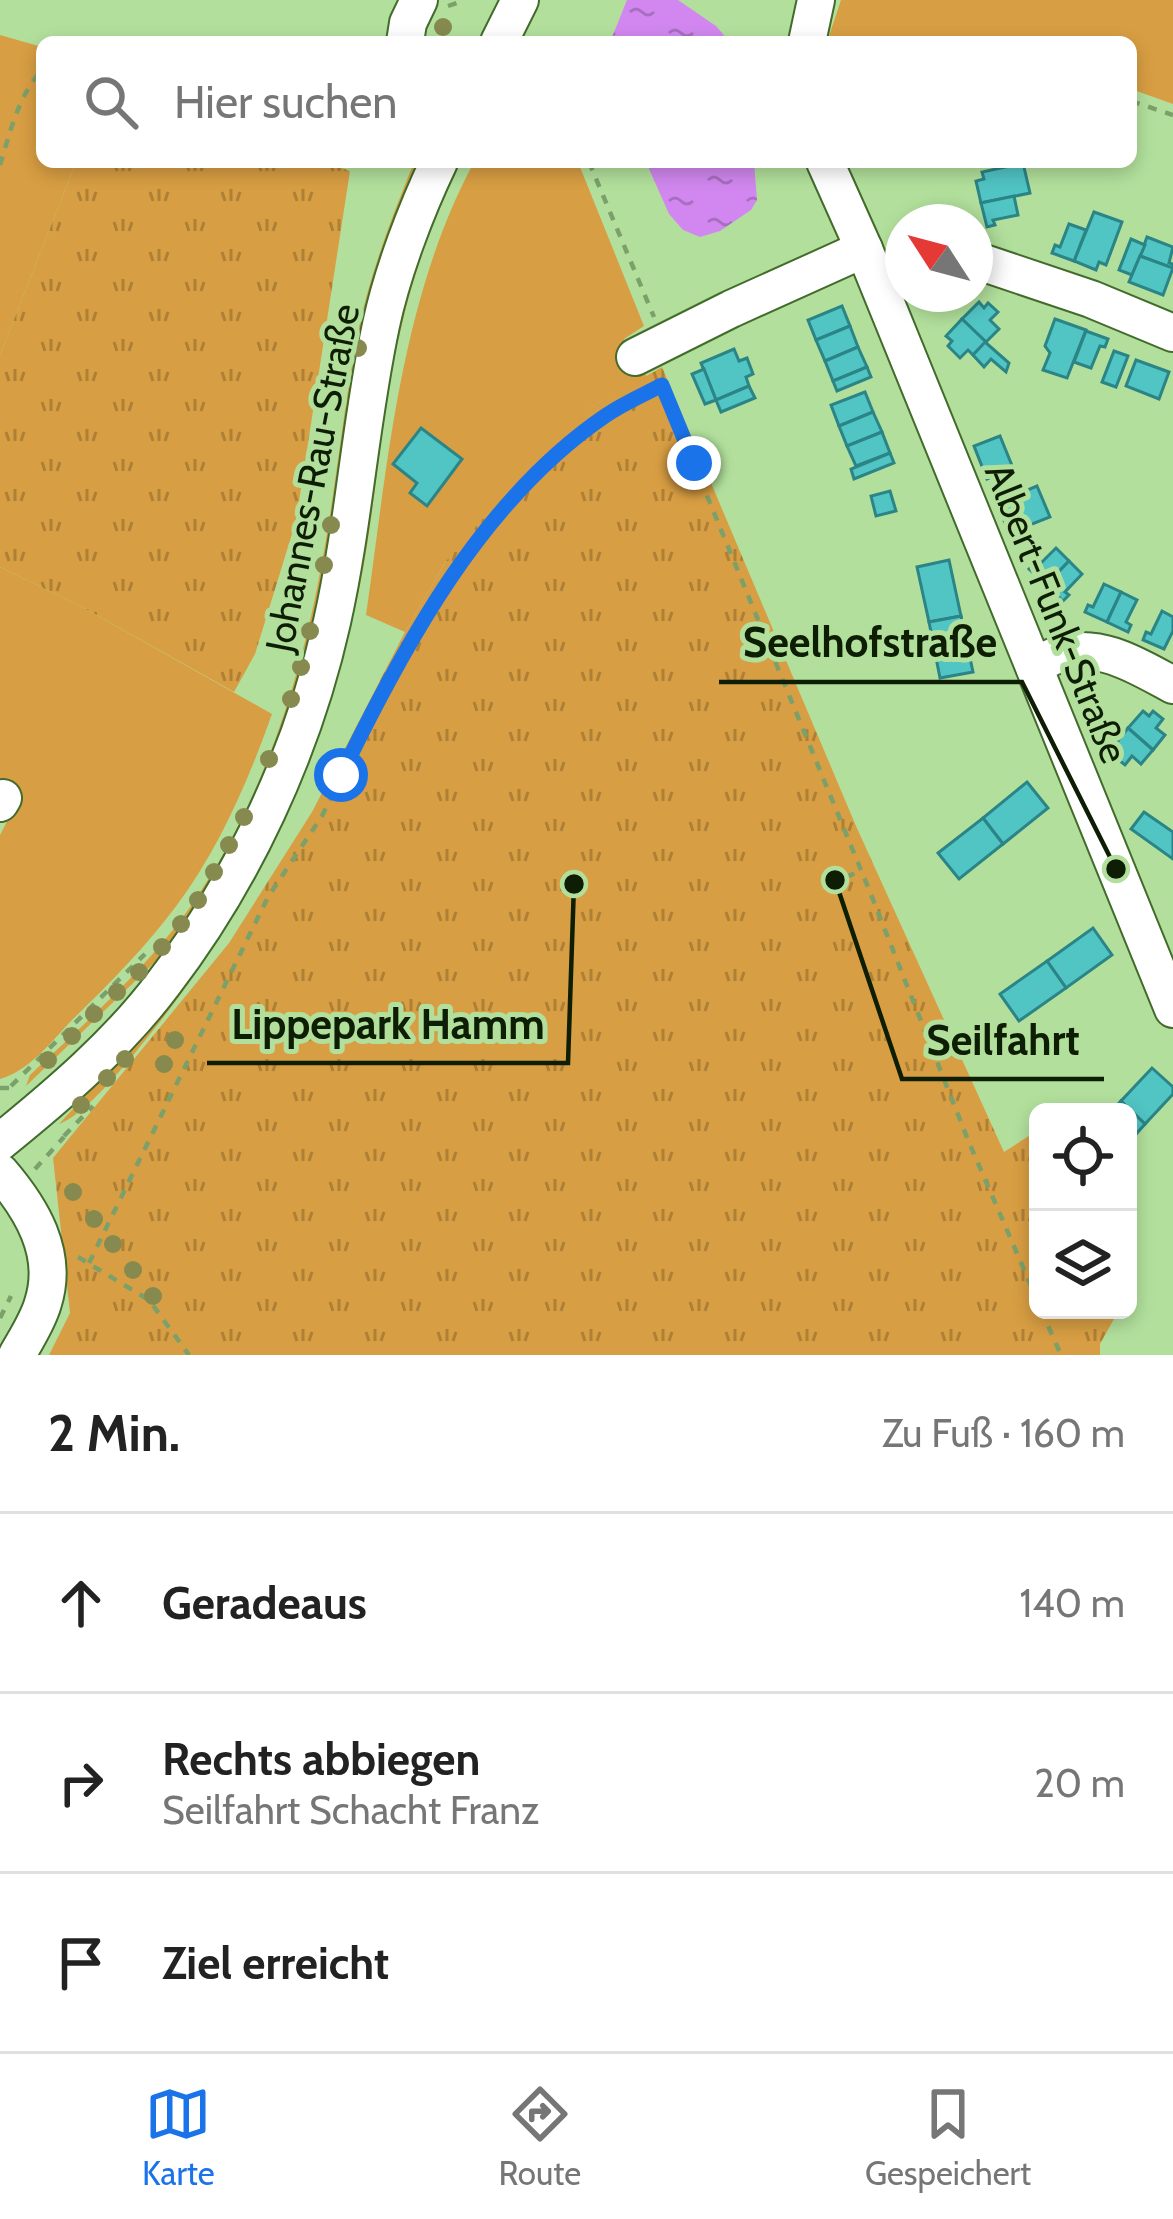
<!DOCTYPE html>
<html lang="de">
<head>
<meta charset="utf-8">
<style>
	:root { --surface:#fff; --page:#f2f2f2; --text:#222; --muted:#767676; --line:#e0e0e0; --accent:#1a73e8 }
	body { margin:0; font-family:Cabin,sans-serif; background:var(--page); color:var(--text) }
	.controls { position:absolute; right:36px; bottom:36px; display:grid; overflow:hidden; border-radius:18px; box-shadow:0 6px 18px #0003 }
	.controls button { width:108px; height:108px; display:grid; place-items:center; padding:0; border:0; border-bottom:3px solid var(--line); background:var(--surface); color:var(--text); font:60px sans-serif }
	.compass { position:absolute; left:885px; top:204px; width:108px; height:108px; border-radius:50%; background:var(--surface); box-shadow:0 6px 18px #0003; rotate:306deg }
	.stop { position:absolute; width:36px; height:36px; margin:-27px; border:9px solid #1a73e8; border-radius:50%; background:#fff }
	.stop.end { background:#1a73e8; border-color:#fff; box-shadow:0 3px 12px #0008 }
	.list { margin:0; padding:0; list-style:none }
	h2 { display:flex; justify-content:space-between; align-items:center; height:156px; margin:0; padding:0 48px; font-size:51px }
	h2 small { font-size:39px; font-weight:400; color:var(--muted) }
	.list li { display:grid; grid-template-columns:78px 1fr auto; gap:36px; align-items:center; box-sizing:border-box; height:180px; padding:0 48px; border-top:3px solid var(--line) }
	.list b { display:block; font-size:45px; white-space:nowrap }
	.list p { margin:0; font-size:39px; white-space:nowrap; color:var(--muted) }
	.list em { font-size:39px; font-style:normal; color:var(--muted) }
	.icon { flex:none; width:66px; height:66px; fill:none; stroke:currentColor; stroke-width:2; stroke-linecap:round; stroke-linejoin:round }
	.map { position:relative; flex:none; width:1173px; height:1355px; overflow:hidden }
	.search { position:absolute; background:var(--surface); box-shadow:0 6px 18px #0003; left:36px; right:36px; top:36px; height:132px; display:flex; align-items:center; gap:30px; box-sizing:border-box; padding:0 42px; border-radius:18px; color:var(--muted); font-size:45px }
	.sheet { height:696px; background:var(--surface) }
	nav { display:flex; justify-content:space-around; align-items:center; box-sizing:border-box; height:168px; border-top:3px solid var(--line); background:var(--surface); font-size:33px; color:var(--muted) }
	nav a { display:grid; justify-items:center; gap:6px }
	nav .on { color:var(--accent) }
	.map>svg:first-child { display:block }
	.grass { fill:#d89e43 }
	.park { fill:url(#park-tufts) }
	.water { fill:url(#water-ripples) }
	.building { fill:#51c4c4; stroke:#2b8485; stroke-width:3 }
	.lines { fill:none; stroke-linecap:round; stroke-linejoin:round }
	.minor-casing { stroke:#426b2c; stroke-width:40 }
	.path { stroke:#7ca06a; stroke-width:4.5; stroke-dasharray:9 9; stroke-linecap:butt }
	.minor { stroke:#fff; stroke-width:36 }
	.tree { fill:#868a4f }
	.route { stroke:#1a73e8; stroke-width:15 }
	.labels { text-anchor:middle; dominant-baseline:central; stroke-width:10; stroke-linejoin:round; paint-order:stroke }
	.street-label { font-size:39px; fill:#0e1e05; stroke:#b2e09c }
	.leader { fill:none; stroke:#0e1e05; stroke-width:4.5 }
	.callout-dot { fill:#0e1e05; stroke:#b2e09c; stroke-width:4.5 }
	.callout-label { font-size:42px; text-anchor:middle; font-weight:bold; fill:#0e1e05; stroke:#b2e09c; stroke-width:10; stroke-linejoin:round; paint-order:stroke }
</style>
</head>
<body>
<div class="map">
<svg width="1173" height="1355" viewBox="0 0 1173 1355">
	<defs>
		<pattern id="park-tufts" width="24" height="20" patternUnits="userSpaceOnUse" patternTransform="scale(3)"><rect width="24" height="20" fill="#d89e43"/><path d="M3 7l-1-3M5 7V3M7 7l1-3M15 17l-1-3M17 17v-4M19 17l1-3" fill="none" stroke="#ae8036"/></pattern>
		<pattern id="water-ripples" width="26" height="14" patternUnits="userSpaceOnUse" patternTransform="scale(3)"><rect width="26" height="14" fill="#d187ef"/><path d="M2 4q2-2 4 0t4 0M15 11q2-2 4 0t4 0" fill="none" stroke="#a86ec0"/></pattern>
	</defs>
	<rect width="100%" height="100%" fill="#b2e09c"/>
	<g class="grass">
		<path d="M841,0H1173V104L1131,89V42H827Z"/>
		<path d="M0,35L42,47V162H76L0,355Z"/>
		<path d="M414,162H422L305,674L260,795L195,913L157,960L26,1086L30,1075C85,1023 144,971 188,910C260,808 300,684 322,562C336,487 343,411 357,336C369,276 391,219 414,162Z"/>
		<path d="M453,162H461C435,214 415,268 402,324C381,410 377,499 360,585C327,748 259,898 155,1028C135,1053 88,1114 59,1124L138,1039L246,879L394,325Z"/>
		<path d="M474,162H578L644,326L624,339L647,377L590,408L446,561L405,632L366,615C388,462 400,300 474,162Z"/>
		<path d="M0,567L84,608L272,714C249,779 219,849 177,905C146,947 109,984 71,1021C51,1042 29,1071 0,1079V835L21,794L0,784Z"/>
	</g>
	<g class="park">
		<path d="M76,162H324L350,171L296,521L255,654L234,692L84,608L0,567V355Z"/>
		<path d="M662,367L856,826L1004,1152L1038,1130V1310H1119L1100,1344V1355H49L70,1313L53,1158L229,943L312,812L405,632L446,561L542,451L590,408Z"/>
	</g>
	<g class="water">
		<path d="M627,0H678L716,26L730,42H610Z"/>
		<path d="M646,162H754L757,200L751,210L720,231L700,237L683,230L669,214Z"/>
	</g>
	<g class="building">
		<path d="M1023,163L1030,193L981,203L976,181L984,179L982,172Z"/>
		<path d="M1014,196L1018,215L993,220L995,225L987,227L981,203Z"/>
		<path d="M1094,212L1122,222L1106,265L1099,262L1096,270L1074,261Z"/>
		<path d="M1069,224L1086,230L1074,261L1052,253L1055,245L1060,247Z"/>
		<path d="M1147,237L1173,247L1169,263L1173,264L1172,268L1140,256Z"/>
		<path d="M1131,239L1145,245L1132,275L1119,270Z"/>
		<path d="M1140,256L1173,268L1163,295L1129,282Z"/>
		<path d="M979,302L984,308L988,303L998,312L990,320L999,329L986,342L962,319Z"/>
		<path d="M842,306L850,326L816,340L808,320Z"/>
		<path d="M962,319L986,342L973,355L968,350L960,358L948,346L952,341L946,336Z"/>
		<path d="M1055,319L1086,330L1067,378L1043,370L1050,353L1045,346Z"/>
		<path d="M850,326L858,347L825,361L816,340Z"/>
		<path d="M1086,331L1108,339L1105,347L1100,346L1091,368L1074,362Z"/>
		<path d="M985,342L1009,363L1006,372L991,359L984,367L973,355Z"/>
		<path d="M858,347L867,367L833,381L825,361Z"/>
		<path d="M734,349L739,361L747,358L753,374L746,377L749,386L716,400L701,363Z"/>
		<path d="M1114,351L1128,356L1116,387L1102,382Z"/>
		<path d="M1136,360L1169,372L1159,399L1126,386Z"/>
		<path d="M867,367L871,377L837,391L833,381Z"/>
		<path d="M704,369L716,400L705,404L692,374Z"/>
		<path d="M749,386L755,398L721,412L716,400Z"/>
		<path d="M865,392L873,412L839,426L831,405Z"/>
		<path d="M873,412L882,432L847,446L839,426Z"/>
		<path d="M421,428L462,459L427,506L410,493L417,483L393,464Z"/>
		<path d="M882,432L890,453L856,466L847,446Z"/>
		<path d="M1000,436L1013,468L987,479L974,446Z"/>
		<path d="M890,453L894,463L854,479L851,469Z"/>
		<path d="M1037,486L1050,517L1009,533L997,503Z"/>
		<path d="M890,491L896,511L876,516L871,496Z"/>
		<path d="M1056,548L1069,561L1046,585L1029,569L1035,563L1038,566Z"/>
		<path d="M949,560L961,616L929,622L917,567Z"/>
		<path d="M1069,561L1082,574L1065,592L1069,595L1063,601L1046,585Z"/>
		<path d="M1104,584L1121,592L1107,622L1085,612L1088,605L1093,607Z"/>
		<path d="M1121,592L1137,600L1126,622L1131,625L1128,632L1107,622Z"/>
		<path d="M1162,611L1173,617V631L1164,649L1143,640L1146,632L1151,634Z"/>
		<path d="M961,616L973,672L940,678L929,622Z"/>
		<path d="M1143,711L1149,716L1153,711L1163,719L1156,728L1165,735L1153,750L1128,728Z"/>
		<path d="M1128,728L1153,750L1141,764L1132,756L1125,765L1115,757L1119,752L1113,747Z"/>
		<path d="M1027,782L1048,808L1003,844L983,818Z"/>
		<path d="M1144,812L1173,832V859L1131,829Z"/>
		<path d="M983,818L1003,844L959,879L938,853Z"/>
		<path d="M1093,928L1112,955L1066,988L1047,961Z"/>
		<path d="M1047,961L1066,988L1019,1021L1000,994Z"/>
		<path d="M1152,1068L1173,1087V1094L1145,1124L1121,1101Z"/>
		<path d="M1121,1101L1145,1124L1128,1143V1112H1111Z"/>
	</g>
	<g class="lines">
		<defs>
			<g id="minor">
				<path d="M405,42L408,23L419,0"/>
				<path d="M499,42L520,0"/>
				<path d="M807,42L816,0"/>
				<path d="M825,162L864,249L1173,1009"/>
				<path d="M975,260L1091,299L1173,333"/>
				<path d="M635,357L731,309L864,249"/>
				<path d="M1034,666C1042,662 1052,656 1061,654C1101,642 1139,667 1173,685"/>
				<path d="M0,803L3,798"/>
				<path d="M0,1142C58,1095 118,1044 163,984C244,879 303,751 332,622C354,524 360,423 381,325C392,273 416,210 439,162"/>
				<path d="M0,1172C31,1208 59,1253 43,1303C38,1321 26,1339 17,1355"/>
			</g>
		</defs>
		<use href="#minor" class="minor-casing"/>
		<g class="path">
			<path d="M448,6L465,0"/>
			<path d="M1131,101L1173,115"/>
			<path d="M589,162L654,317"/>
			<path d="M0,165C10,133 18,96 42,70"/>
			<path d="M659,379L870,892L968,1140L1038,1302"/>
			<path d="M846,877L861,871"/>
			<path d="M11,1086L145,954"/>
			<path d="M0,1088H13"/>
			<path d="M64,1136L93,1106"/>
			<path d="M35,1169L64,1137"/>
			<path d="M78,1257L149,1300L189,1355"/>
			<path d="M89,1263L268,897L322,816L381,694L433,604L486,530L549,461L606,415L662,385"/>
			<path d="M1041,1310L1061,1355"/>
			<path d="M0,1318L11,1296"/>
		</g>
		<use href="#minor" class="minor"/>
	</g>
	<g class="tree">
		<circle cx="443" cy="27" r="9"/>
		<circle cx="358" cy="348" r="9"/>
		<circle cx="331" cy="525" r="9"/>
		<circle cx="324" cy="565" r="9"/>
		<circle cx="310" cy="631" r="9"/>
		<circle cx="301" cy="667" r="9"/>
		<circle cx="291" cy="699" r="9"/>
		<circle cx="269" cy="759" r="9"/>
		<circle cx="244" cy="817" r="9"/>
		<circle cx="229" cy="845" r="9"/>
		<circle cx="214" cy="872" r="9"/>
		<circle cx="198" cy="900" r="9"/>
		<circle cx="181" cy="924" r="9"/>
		<circle cx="162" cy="947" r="9"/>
		<circle cx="139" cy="972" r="9"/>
		<circle cx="117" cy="992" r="9"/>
		<circle cx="94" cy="1014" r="9"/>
		<circle cx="72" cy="1036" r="9"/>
		<circle cx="175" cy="1040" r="9"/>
		<circle cx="125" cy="1059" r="9"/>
		<circle cx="48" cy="1060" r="9"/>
		<circle cx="164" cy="1064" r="9"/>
		<circle cx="107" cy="1078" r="9"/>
		<circle cx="81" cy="1105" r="9"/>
		<circle cx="73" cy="1192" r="9"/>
		<circle cx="94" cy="1219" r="9"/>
		<circle cx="113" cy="1244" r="9"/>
		<circle cx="133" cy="1270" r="9"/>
		<circle cx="153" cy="1296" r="9"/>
	</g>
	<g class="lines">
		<path class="route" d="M341,775C404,645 482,500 605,416C622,404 643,395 662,385L694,463"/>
	</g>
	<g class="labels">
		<g class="street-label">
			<text transform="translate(312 478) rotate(-79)">Johannes-Rau-Straße</text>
			<text transform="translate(1057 613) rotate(68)">Albert-Funk-Straße</text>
		</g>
	</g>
	<path class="leader" d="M1116 869L1022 682H719M574 884L568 1063H207M835 880L902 1079H1104"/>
	<g class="callout-dot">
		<circle cx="1116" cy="869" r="12"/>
		<circle cx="574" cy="884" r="12"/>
		<circle cx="835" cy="880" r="12"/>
	</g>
	<g class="callout-label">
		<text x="870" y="657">Seelhofstraße</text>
		<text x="388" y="1039">Lippepark Hamm</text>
		<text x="1003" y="1055">Seilfahrt</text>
	</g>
</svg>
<div class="controls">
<button><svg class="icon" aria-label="locate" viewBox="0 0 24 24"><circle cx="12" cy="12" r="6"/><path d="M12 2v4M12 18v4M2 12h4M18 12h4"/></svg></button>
<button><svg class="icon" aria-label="layers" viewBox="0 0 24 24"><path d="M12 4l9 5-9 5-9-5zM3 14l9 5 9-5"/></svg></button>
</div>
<svg class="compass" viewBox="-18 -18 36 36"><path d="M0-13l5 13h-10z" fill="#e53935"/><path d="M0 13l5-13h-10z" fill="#767676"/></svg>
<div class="stop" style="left:341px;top:775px"></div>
<div class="stop end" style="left:694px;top:463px"></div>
<div class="search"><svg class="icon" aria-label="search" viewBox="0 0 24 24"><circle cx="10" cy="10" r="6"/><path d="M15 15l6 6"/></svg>Hier suchen</div>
</div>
<section class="sheet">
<h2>2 Min.<small>Zu Fuß · 160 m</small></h2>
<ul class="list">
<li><svg class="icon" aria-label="ahead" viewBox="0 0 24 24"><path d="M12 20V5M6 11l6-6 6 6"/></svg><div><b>Geradeaus</b></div><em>140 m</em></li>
<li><svg class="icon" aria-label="right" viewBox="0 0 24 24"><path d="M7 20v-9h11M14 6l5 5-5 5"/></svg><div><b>Rechts abbiegen</b><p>Seilfahrt Schacht Franz</p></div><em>20 m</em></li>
<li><svg class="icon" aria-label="arrive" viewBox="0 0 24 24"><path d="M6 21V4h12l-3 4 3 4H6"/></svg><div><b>Ziel erreicht</b></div></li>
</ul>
</section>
<nav>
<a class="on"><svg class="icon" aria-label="map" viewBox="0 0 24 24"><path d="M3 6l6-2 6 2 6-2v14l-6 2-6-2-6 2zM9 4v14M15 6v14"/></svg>Karte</a>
<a><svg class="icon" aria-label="directions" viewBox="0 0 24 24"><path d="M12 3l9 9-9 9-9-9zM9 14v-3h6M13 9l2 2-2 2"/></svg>Route</a>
<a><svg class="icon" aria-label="saved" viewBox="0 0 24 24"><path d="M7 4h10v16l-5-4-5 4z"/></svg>Gespeichert</a>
</nav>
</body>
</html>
